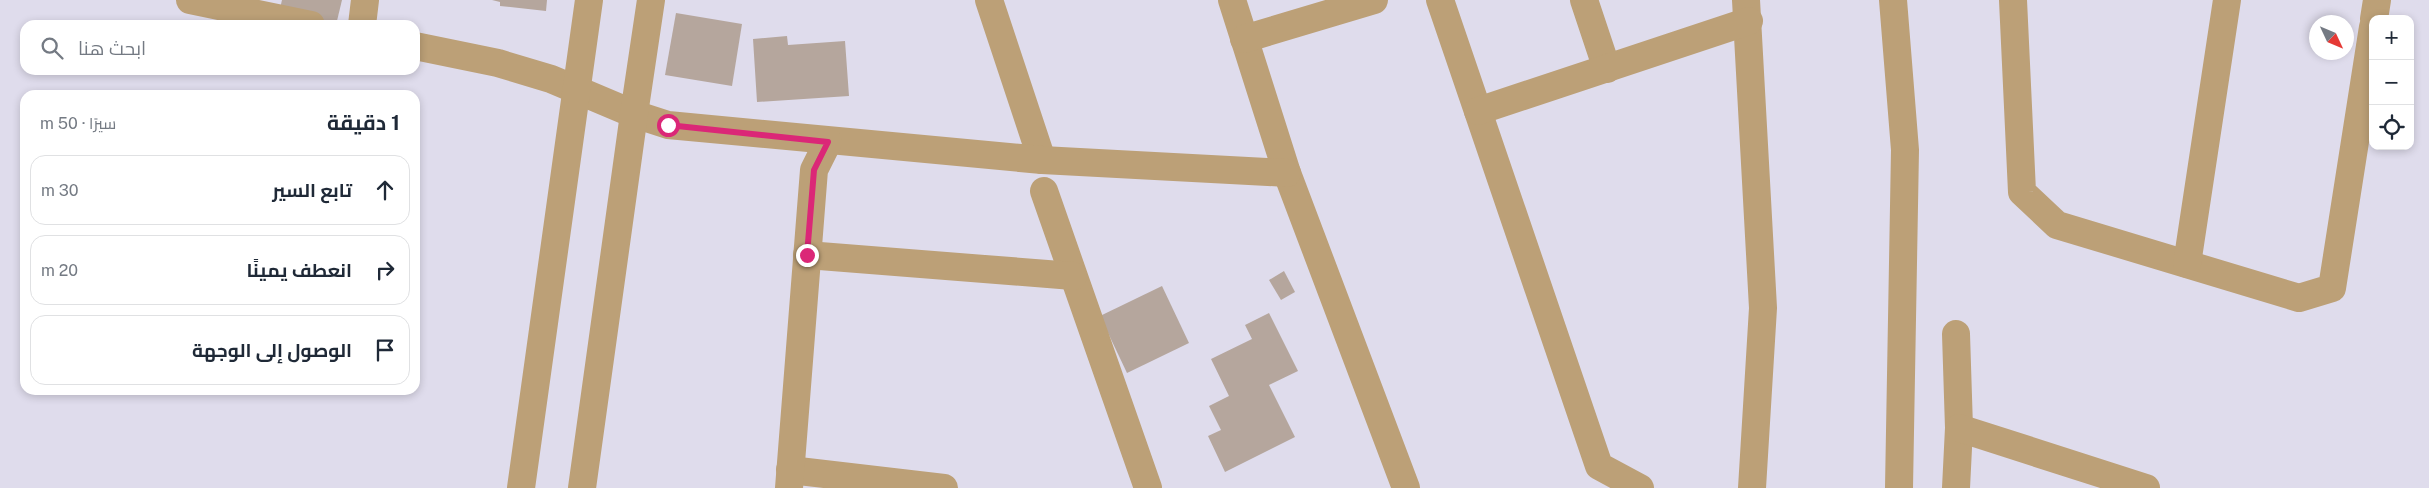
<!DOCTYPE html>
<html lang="ar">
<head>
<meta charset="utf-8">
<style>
	:root { --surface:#fff; --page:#f6f6f7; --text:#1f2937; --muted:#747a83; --line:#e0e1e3 }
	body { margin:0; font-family:"Public Sans",Cairo,sans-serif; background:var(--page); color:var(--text); direction:rtl }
	.controls { position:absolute; right:15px; top:15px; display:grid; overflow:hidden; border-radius:10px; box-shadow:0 2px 8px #0003 }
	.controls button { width:45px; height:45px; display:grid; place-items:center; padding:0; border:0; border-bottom:1px solid var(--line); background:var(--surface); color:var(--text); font:25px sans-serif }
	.compass { position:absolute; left:2309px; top:15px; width:45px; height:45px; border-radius:50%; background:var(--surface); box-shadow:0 2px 8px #0003; rotate:134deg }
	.stop { position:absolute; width:15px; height:15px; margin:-11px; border:4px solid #db2777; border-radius:50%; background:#fff }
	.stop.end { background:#db2777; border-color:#fff; box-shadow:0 1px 5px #0008 }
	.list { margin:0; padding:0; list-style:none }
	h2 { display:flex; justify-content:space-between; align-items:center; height:65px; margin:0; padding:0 20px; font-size:21px }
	h2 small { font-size:16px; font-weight:400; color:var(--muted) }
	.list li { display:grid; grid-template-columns:32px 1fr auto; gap:15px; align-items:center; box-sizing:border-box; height:70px; margin:0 10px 10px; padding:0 10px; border:1px solid var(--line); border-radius:15px }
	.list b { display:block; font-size:19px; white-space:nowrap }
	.list em { font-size:16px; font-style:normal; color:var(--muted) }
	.icon { flex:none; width:28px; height:28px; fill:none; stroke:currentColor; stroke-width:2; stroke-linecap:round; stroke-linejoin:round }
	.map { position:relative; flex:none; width:2429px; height:488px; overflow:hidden; direction:ltr }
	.search { position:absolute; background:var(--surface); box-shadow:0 2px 8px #0003; left:20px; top:20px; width:400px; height:55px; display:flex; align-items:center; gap:12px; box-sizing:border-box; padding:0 18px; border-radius:15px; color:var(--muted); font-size:19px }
	.panel { position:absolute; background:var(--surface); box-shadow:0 2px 8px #0003; left:20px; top:90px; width:400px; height:305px; border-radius:15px; direction:rtl }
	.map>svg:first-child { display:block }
	.building { fill:#b5a69d }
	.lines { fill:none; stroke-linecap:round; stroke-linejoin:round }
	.minor { stroke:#bca077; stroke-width:28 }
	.route { stroke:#db2777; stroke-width:6 }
</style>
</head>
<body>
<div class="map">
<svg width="2429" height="488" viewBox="0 0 2429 488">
	<rect width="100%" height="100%" fill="#dfdcec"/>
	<g class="building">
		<path d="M282,0H342L336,25H317L278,17Z"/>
		<path d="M492,0H547L546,11L500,6V2Z"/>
		<path d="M676,13L742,24L732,86L665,75Z"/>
		<path d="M787,36L788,45L845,41L849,96L757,102L753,39Z"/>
		<path d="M1284,271L1295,292L1281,300L1269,280Z"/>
		<path d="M1162,286L1189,343L1127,373L1100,316Z"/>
		<path d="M1269,313L1298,371L1269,385L1295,437L1225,472L1208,436L1221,430L1209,406L1229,396L1211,359L1252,339L1245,325Z"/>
	</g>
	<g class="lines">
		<g class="minor">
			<path d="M190,0L311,25"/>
			<path d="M989,0L1042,160"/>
			<path d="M1232,0L1287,173L1406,488"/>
			<path d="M1440,0L1599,466L1640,488"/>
			<path d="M1584,0L1607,69"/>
			<path d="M1746,0L1763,308L1752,488"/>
			<path d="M1893,0L1905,150L1899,488"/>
			<path d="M2013,0L2022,192L2057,225L2299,298L2332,288L2373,27"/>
			<path d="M2374,19L2377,0"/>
			<path d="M362,25L365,0"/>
			<path d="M1244,39L1374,0"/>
			<path d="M415,46L498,63L551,79L634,114L668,125L1042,160L1287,173"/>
			<path d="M1478,111L1749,21"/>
			<path d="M1044,191L1148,488"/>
			<path d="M807,255L1073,276"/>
			<path d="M2187,264L2227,0"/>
			<path d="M1956,334L1959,428L1956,488"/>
			<path d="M1959,428L2146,488"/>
			<path d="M790,470L944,488"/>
			<path d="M521,488L589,0"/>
			<path d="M582,488L634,114L651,0"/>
			<path d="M789,488L814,170L828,142"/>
		</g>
	</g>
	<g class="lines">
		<path class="route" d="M668,125L828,142L814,170L807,255"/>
	</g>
</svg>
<div class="controls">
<button>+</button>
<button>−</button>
<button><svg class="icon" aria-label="locate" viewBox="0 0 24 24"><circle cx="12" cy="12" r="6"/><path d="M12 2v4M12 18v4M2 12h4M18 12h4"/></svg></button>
</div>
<svg class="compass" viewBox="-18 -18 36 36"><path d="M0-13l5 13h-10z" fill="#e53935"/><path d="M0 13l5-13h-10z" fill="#747a83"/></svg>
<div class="stop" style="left:668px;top:125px"></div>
<div class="stop end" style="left:807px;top:255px"></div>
<div class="search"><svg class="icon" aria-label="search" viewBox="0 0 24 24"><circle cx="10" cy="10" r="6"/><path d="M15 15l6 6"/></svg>ابحث هنا</div>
<section class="panel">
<h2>1 دقيقة<small>سيرًا · 50 m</small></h2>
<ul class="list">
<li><svg class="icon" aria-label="ahead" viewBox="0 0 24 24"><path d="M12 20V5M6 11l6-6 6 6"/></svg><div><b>تابع السير</b></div><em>30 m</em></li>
<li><svg class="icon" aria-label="right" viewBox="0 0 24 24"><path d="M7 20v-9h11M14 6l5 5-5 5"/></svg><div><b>انعطف يمينًا</b></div><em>20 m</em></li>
<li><svg class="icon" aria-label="arrive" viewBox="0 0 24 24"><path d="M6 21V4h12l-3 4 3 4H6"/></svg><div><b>الوصول إلى الوجهة</b></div></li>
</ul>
</section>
</div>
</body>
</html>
